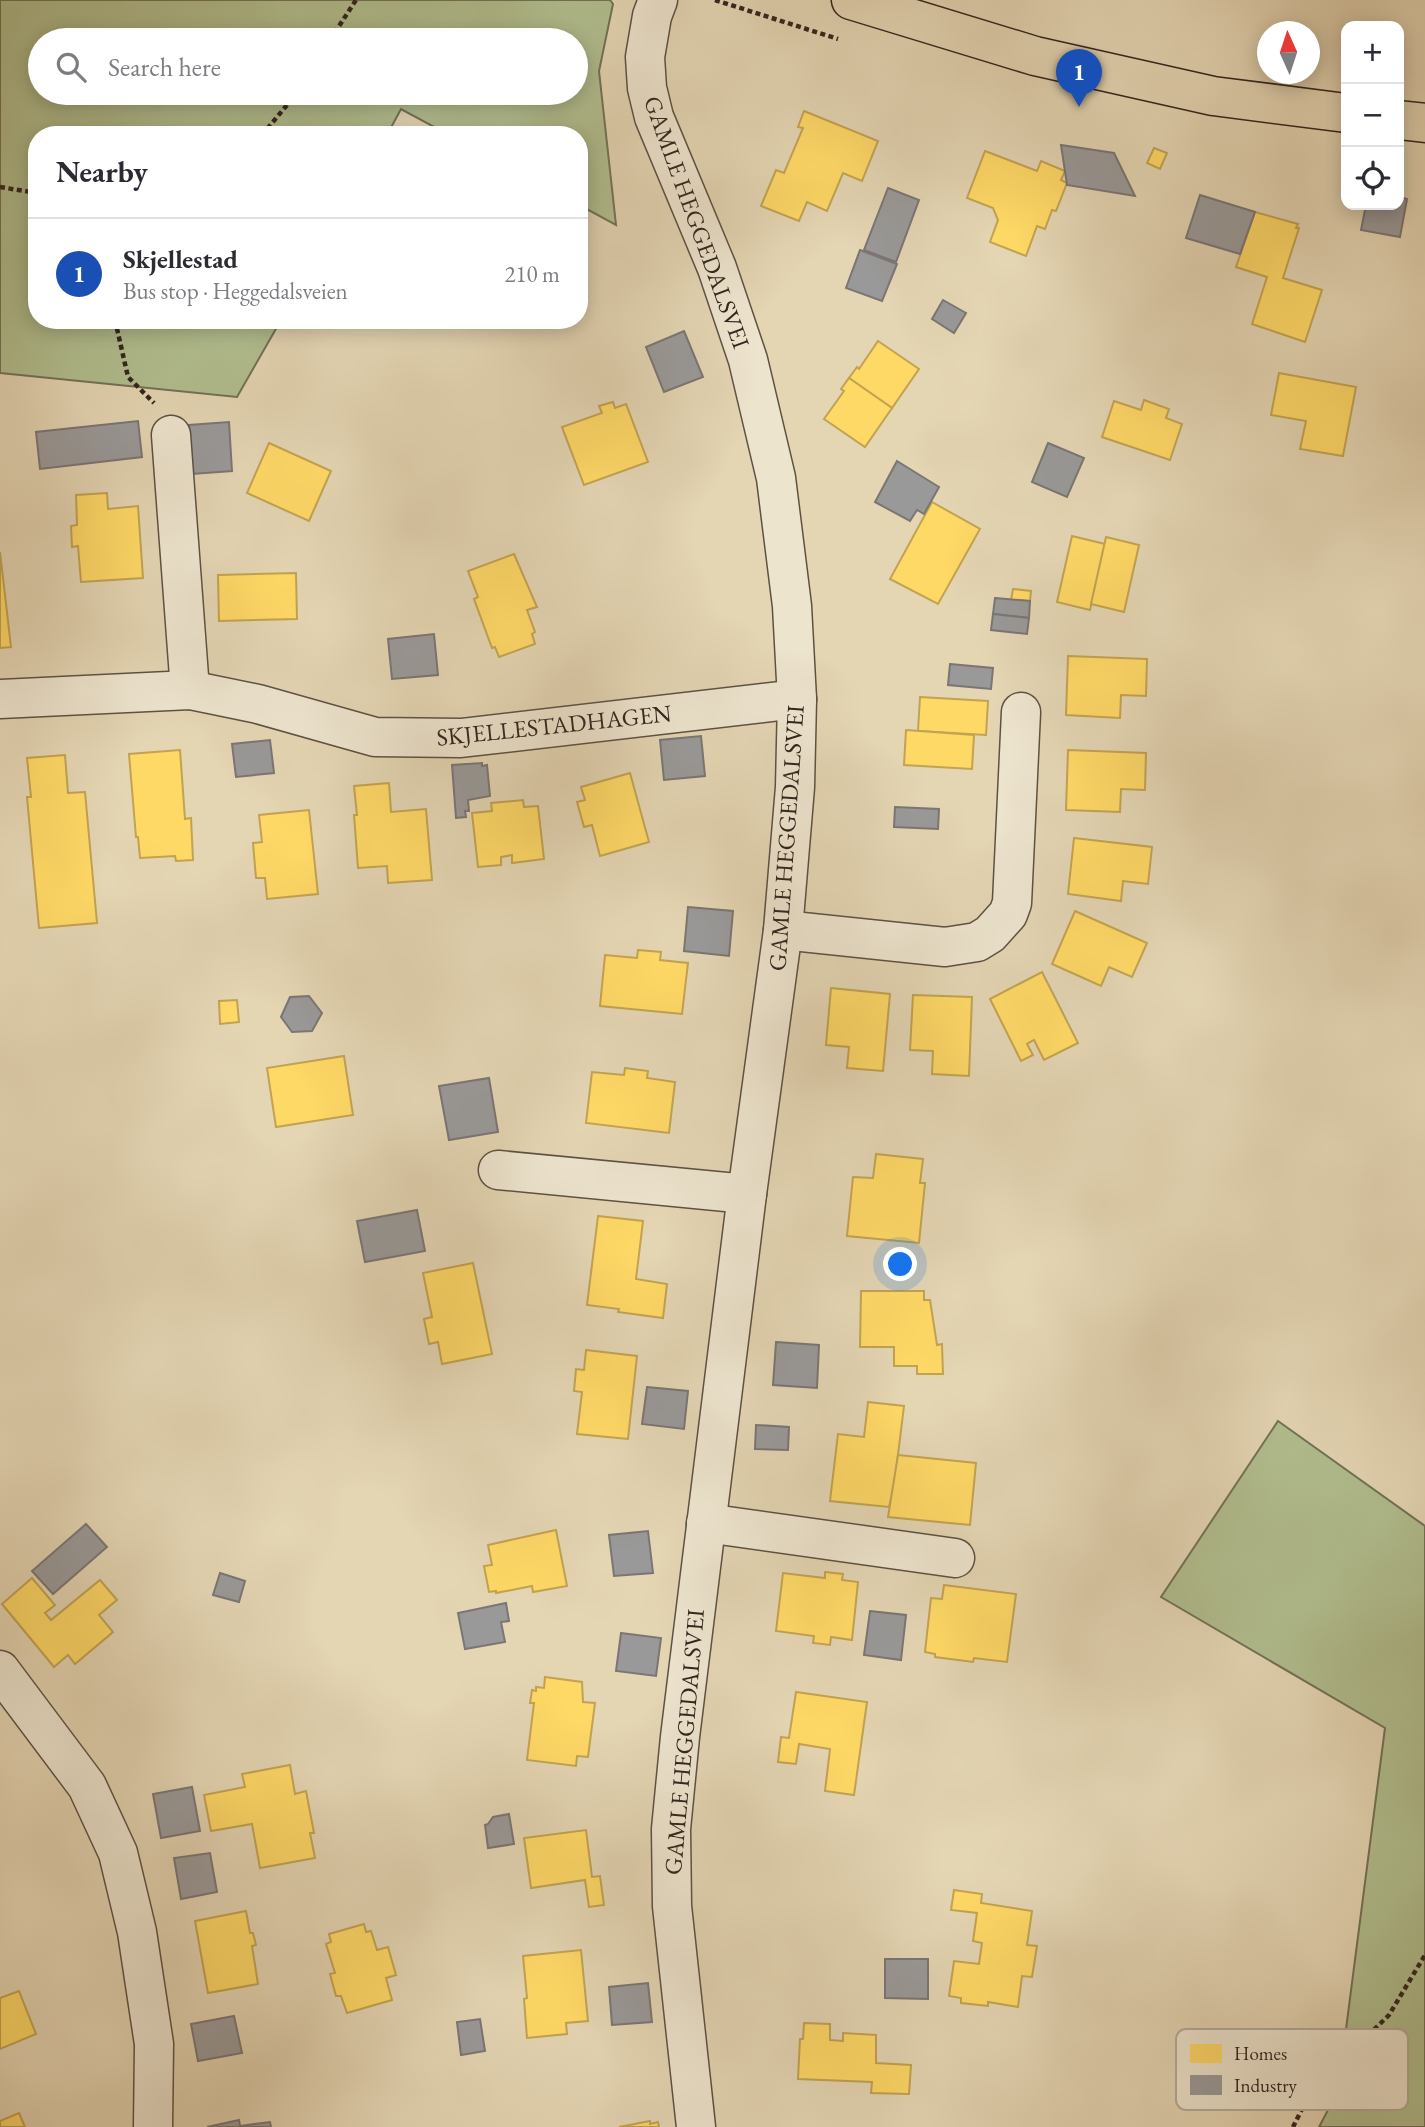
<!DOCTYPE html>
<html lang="en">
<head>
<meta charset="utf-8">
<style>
	:root { --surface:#fff; --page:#f7f7f7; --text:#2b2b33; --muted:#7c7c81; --line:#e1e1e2; --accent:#8f2418 }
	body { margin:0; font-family:"EB Garamond",serif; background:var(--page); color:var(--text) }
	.controls { position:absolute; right:21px; top:21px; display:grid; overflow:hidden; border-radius:14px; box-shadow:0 4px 18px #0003 }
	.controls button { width:63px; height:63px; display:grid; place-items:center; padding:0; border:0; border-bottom:2px solid var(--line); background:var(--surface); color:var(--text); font:35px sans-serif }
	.compass { position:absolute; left:1257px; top:21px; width:63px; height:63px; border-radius:50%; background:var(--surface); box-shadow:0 4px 18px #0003; rotate:357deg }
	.you { position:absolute; left:901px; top:1265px; width:24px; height:24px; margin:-18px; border:5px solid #fff; border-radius:50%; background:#1a73e8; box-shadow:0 0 0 10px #1a73e833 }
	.badge { display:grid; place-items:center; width:46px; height:46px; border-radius:50%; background:var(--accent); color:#fff; font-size:23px; font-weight:700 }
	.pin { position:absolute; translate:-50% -58px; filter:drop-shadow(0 2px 4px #0008) }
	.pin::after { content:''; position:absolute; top:37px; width:24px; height:21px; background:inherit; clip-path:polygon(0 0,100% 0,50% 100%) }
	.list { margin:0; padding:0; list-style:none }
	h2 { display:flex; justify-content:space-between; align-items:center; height:91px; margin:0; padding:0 28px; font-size:30px }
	h2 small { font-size:23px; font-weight:400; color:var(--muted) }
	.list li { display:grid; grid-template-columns:46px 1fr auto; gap:21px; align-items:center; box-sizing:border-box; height:112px; padding:0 28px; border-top:2px solid var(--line) }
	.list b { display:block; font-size:26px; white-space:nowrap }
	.list p { margin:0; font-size:23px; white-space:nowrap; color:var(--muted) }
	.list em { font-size:23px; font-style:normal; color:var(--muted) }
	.icon { flex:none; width:38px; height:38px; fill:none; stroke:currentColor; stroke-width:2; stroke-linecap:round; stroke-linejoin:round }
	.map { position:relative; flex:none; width:1425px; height:2127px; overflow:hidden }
	.search { position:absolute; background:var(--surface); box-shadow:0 4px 18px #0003; left:28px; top:28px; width:560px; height:77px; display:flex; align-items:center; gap:18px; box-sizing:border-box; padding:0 24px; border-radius:38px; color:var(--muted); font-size:26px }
	.panel { position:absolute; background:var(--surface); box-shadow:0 4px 18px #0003; left:28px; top:126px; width:560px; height:203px; border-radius:28px }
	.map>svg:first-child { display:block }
	.green { fill:#b1be8f; stroke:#727257; stroke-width:2; fill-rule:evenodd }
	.homes { fill:#ffd966; stroke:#c2a351; stroke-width:2 }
	.industry { fill:#999; stroke:#7a7674; stroke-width:2 }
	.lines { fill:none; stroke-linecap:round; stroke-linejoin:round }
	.minor-casing { stroke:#5e5144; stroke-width:41 }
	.major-casing { stroke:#32251f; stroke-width:41 }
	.path { stroke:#32251f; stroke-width:4.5; stroke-dasharray:5 3.5; stroke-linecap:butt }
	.minor { stroke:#ede4ce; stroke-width:38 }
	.major { stroke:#e4d5b3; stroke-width:38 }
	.labels { text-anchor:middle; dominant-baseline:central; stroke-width:7; stroke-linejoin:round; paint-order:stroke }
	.street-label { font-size:24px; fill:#32251f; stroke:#ede4ce }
	.key { fill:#ede4ce; stroke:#b5ab9a; stroke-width:2 }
	.key-label { font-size:19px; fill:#32251f }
</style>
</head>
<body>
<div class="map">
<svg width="1425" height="2127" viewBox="0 0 1425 2127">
	<rect width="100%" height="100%" fill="#e4d5b3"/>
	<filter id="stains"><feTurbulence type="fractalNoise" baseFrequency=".00286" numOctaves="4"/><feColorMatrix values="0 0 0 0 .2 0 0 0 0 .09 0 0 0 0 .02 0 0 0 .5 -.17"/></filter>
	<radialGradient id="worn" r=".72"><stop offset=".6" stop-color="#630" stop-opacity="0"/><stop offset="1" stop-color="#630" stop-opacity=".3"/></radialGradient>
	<g class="green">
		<path d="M0,0H610L613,4L599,71L616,225L579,205V135H449L401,109L387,135H37V320H281L237,397L0,373ZM40,40H576V93H40Z"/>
		<path d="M1278,1421L1425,1526V2127H1319L1338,2091L1385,1728L1161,1597Z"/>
	</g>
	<g class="homes">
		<path d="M804,111L878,141L862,181L843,173L827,211L807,202L799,221L761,206L776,170L784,173L803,128L798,127Z"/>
		<path d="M1154,148L1167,153L1160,169L1147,163Z"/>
		<path d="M985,151L1037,171L1041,161L1065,171L1061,180L1067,183L1056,211L1052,210L1045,229L1037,226L1026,256L990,242L998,220L993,208L967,198Z"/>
		<path d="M1255,212L1298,224L1296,228H1299L1283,278L1322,290L1305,342L1252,324L1267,277L1236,267Z"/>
		<path d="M878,341L919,369L892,408L849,378L857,367L859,369Z"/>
		<path d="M1279,373L1356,387L1343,456L1300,449L1306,421L1271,415Z"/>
		<path d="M849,378L892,408L865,447L824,419L844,391L841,389Z"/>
		<path d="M1144,400L1169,409L1166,418L1182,424L1170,460L1102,437L1114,401L1141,410Z"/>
		<path d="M613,402L615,408L626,404L648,462L584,485L562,427L602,413L599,406Z"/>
		<path d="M269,443L331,471L309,521L247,493Z"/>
		<path d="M107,493L108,509L138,506L143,578L81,582L78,546L72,547L71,526L77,525L76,495Z"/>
		<path d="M932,502L980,529L938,604L890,579Z"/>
		<path d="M1072,536L1105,544L1090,610L1057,602Z"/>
		<path d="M1106,537L1139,545L1124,612L1091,604Z"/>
		<path d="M0,552L11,647L0,648Z"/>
		<path d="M514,554L537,607L527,610L535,632L532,634L535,644L499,657L495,647L492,648L474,599L478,597L468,571Z"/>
		<path d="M296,573L297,619L219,621L218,575Z"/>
		<path d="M1013,589L1031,591L1030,601L1011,600Z"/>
		<path d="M1068,656L1147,659L1146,696L1121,695L1120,718L1066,715Z"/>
		<path d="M920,697L988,701L986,735L918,731Z"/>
		<path d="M906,730L974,735L972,769L904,765Z"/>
		<path d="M180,750L185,819L191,818L193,860L176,861L175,856L140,858L138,837H136L129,754Z"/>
		<path d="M1068,750L1146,753L1145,790L1121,789L1120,812L1066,810Z"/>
		<path d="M65,755L68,793L85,792L97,923L39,928L27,797H31L27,758Z"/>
		<path d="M630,773L649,842L600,856L592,825L584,827L577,802L585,800L581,787Z"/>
		<path d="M389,783L391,812L426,809L432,880L388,883L387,866L358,868L354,815H357L354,786Z"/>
		<path d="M523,800L524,807L538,806L544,859L512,863V855L501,857V865L478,867L472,813L492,811L491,803Z"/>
		<path d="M309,810L318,894L267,899L265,878H256L253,843L262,842L259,815Z"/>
		<path d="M1074,838L1152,847L1148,884L1123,881L1121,901L1068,894Z"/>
		<path d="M1075,911L1147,943L1132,977L1109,967L1101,986L1052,964Z"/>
		<path d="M638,950L661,952L660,960L688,963L682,1014L600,1006L605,955L637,958Z"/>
		<path d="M1042,972L1078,1043L1044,1060L1034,1040L1027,1044L1033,1055L1021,1061L990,999Z"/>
		<path d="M831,988L890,994L883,1071L847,1068L849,1047L826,1045Z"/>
		<path d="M913,995L972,997L969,1076L932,1074L933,1051L910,1050Z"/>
		<path d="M237,1000L239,1022L220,1024L219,1001Z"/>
		<path d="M344,1056L353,1115L276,1127L267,1068Z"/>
		<path d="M625,1068L648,1071L647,1078L675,1082L669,1133L586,1123L592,1072L624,1075Z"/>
		<path d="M876,1154L923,1159L920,1183H925L919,1243L847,1236L853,1177L873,1178Z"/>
		<path d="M598,1216L643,1221L636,1279L667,1284L663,1318L618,1312L619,1309L587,1305Z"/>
		<path d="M473,1263L492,1354L442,1364L438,1342L429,1344L424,1319L432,1317L423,1273Z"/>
		<path d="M861,1291H924V1300H930L937,1345L942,1344L943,1374H917V1366H894V1347H860Z"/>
		<path d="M586,1350L637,1356L628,1439L577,1434L582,1392L574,1391L576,1369L584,1370Z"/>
		<path d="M868,1402L904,1406L894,1487L889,1507L830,1501L838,1434L864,1437Z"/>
		<path d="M898,1455L976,1463L970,1525L888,1517Z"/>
		<path d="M556,1530L567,1586L533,1592L532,1586L496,1593V1591L489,1592L484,1566L492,1565L488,1545Z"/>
		<path d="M825,1572L843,1574L842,1580L858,1582L852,1640L831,1637L830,1645L813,1643L814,1636L776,1631L783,1573L825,1578Z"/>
		<path d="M32,1578L55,1605L45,1613L51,1620L100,1580L117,1600L99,1615L113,1632L75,1664L68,1655L54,1667L2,1604Z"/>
		<path d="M944,1585L1016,1594L1007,1662L974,1658L973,1662L935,1657V1654L925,1652L931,1598L942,1599Z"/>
		<path d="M545,1677L582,1682L583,1702L595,1703L588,1757L577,1756L576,1766L527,1760L534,1703H530L532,1690L536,1691V1687L544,1688Z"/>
		<path d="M796,1692L867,1702L854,1795L825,1791L830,1749L799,1744L796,1764L778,1762L781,1737L789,1738Z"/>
		<path d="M290,1765L295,1794L306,1791L314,1833H310L315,1858L260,1868L252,1824L211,1831L204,1795L245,1787L242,1774Z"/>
		<path d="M586,1830L592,1877L600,1876L604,1905L589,1907L585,1880L531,1888L524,1838Z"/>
		<path d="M954,1890L982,1894L981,1903L1032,1911L1027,1945L1037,1946L1032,1977L1022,1976L1018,2007L988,2002V2006L961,2003V1998L949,1996L954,1961L979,1964L982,1943L973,1941L977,1913L951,1910Z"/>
		<path d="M246,1911L250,1933H253L256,1945L252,1946L258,1984L208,1993L195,1921Z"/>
		<path d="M364,1924L366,1932L371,1931L377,1950L388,1947L396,1975L386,1978L392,2000L347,2013L341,1996H336L330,1974L335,1973L326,1944L331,1942L329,1934Z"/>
		<path d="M581,1950L588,2021L566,2023L567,2034L527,2038L524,1999L527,1998L523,1956Z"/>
		<path d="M19,1991L36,2034L0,2049V1998Z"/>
		<path d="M804,2023L830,2024V2040L843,2041V2033L876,2035V2063L911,2065L909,2094L871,2093L872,2082L798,2079L800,2039H803Z"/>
		<path d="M19,2113L25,2127H0V2121Z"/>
		<path d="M650,2121V2124L658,2122L659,2127H619Z"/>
	</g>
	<g class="industry">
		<path d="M1061,145L1114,153L1135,196L1067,185Z"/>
		<path d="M888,188L919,200L896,262L864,250Z"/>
		<path d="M1200,195L1255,212L1240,254L1186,238Z"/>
		<path d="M1399,197L1407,199L1400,237L1361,230L1366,205H1399Z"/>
		<path d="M860,250L897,264L882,301L846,288Z"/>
		<path d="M943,300L966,313L954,333L932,319Z"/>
		<path d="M684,331L703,377L664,392L646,347Z"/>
		<path d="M138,421L142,457L40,469L36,432Z"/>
		<path d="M229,422L232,471L192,474L189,425Z"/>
		<path d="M1048,443L1084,458L1067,497L1032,482Z"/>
		<path d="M897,461L939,487L924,514L917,510L910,521L875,502Z"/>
		<path d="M995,598L1030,601L1029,618L993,614Z"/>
		<path d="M993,614L1029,618L1027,634L991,630Z"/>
		<path d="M434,634L438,675L392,679L388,639Z"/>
		<path d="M950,664L993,668L991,689L948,685Z"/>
		<path d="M701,736L705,776L664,780L660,740Z"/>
		<path d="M270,740L274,773L236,777L232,744Z"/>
		<path d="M482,763V766L487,765L490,796L468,800L469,811H465L466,817L456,818L452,765Z"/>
		<path d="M895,807L939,809L938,829L894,827Z"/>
		<path d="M688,907L733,911L729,956L684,951Z"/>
		<path d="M309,996L322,1013L312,1031L292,1032L281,1017L290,997Z"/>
		<path d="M489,1078L498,1132L449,1140L439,1086Z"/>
		<path d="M417,1210L425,1251L365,1262L357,1221Z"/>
		<path d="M776,1342L819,1345L817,1388L773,1385Z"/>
		<path d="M647,1387L688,1391L684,1429L642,1424Z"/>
		<path d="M756,1425L789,1427L788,1450L755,1449Z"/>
		<path d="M86,1524L107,1547L53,1594L32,1571Z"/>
		<path d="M648,1531L653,1573L614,1576L609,1535Z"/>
		<path d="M220,1573L245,1581L239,1602L213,1595Z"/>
		<path d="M506,1603L509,1621L501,1622L505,1642L465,1649L458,1613Z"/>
		<path d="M870,1611L906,1615L901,1660L864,1655Z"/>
		<path d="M621,1633L661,1638L656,1676L616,1671Z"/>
		<path d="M192,1787L200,1831L161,1838L153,1794Z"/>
		<path d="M509,1814L514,1844L488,1848L485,1825L488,1824L493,1817Z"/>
		<path d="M210,1853L217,1892L181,1899L174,1858Z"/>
		<path d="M885,1959H928V1999L885,1998Z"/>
		<path d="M648,1983L652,2022L612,2025L609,1987Z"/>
		<path d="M234,2016L242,2053L198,2061L191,2024Z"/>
		<path d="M480,2019L485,2051L461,2055L457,2022Z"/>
		<path d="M239,2120L240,2126L270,2122L271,2127H207Z"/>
	</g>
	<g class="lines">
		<defs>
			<g id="minor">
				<path d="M658,0L652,16L645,57L647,88L654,117L717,268L748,360L776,478L792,606L797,699L795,787L783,930L747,1194L680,1737L671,1829L672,1906L696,2127"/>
				<path d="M171,435L190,690"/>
				<path d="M0,699L190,690L258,704L375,737L461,738L797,699"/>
				<path d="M783,930L945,947L977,942L990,934L1008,914L1012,903L1021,712"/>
				<path d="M498,1170L747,1194"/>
				<path d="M706,1523L955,1558"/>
				<path d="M0,1670L87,1786L118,1853L137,1932L154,2044L153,2127"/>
			</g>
			<g id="major">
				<path d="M851,0L1035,56L1213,96L1346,113"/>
				<path d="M1399,120L1425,123"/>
			</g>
		</defs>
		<use href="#minor" class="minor-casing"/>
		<use href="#major" class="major-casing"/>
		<g class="path">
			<path d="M715,0L838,39"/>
			<path d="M330,40L356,0"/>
			<path d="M262,135L297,93"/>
			<path d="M0,187L37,193"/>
			<path d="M115,320L128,377L154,403"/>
			<path d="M1293,2127L1303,2107L1334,2069L1389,2015L1425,1955"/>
		</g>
		<use href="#minor" class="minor"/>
		<use href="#major" class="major"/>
	</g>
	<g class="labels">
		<g class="street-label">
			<text transform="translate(697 222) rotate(70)">GAMLE HEGGEDALSVEI</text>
			<text transform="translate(554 725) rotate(-6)">SKJELLESTADHAGEN</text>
			<text transform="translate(786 838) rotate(-86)">GAMLE HEGGEDALSVEI</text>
			<text transform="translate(684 1742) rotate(-85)">GAMLE HEGGEDALSVEI</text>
		</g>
	</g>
	<rect x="1176" y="2029" width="232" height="81" rx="10" class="key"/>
	<rect x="1190" y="2044" width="32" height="19" fill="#ffd966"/>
	<rect x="1190" y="2075" width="32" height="20" fill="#999"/>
	<g class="key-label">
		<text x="1234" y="2060">Homes</text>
		<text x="1234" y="2092">Industry</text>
	</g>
	<rect width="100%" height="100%" filter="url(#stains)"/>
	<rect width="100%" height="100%" fill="url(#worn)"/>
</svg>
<div class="controls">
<button>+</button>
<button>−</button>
<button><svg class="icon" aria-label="locate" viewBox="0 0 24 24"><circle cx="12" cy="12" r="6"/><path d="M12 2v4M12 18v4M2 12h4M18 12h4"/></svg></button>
</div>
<svg class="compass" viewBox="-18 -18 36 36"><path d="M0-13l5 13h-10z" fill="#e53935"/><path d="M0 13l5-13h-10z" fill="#7c7c81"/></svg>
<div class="you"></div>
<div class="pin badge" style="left:1079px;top:107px;background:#1a4fb4">1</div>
<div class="search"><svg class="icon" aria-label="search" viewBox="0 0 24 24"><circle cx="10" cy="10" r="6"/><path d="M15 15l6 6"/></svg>Search here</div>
<section class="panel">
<h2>Nearby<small></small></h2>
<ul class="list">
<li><span class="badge" style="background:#1a4fb4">1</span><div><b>Skjellestad</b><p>Bus stop · Heggedalsveien</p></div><em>210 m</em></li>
</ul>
</section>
</div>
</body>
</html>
